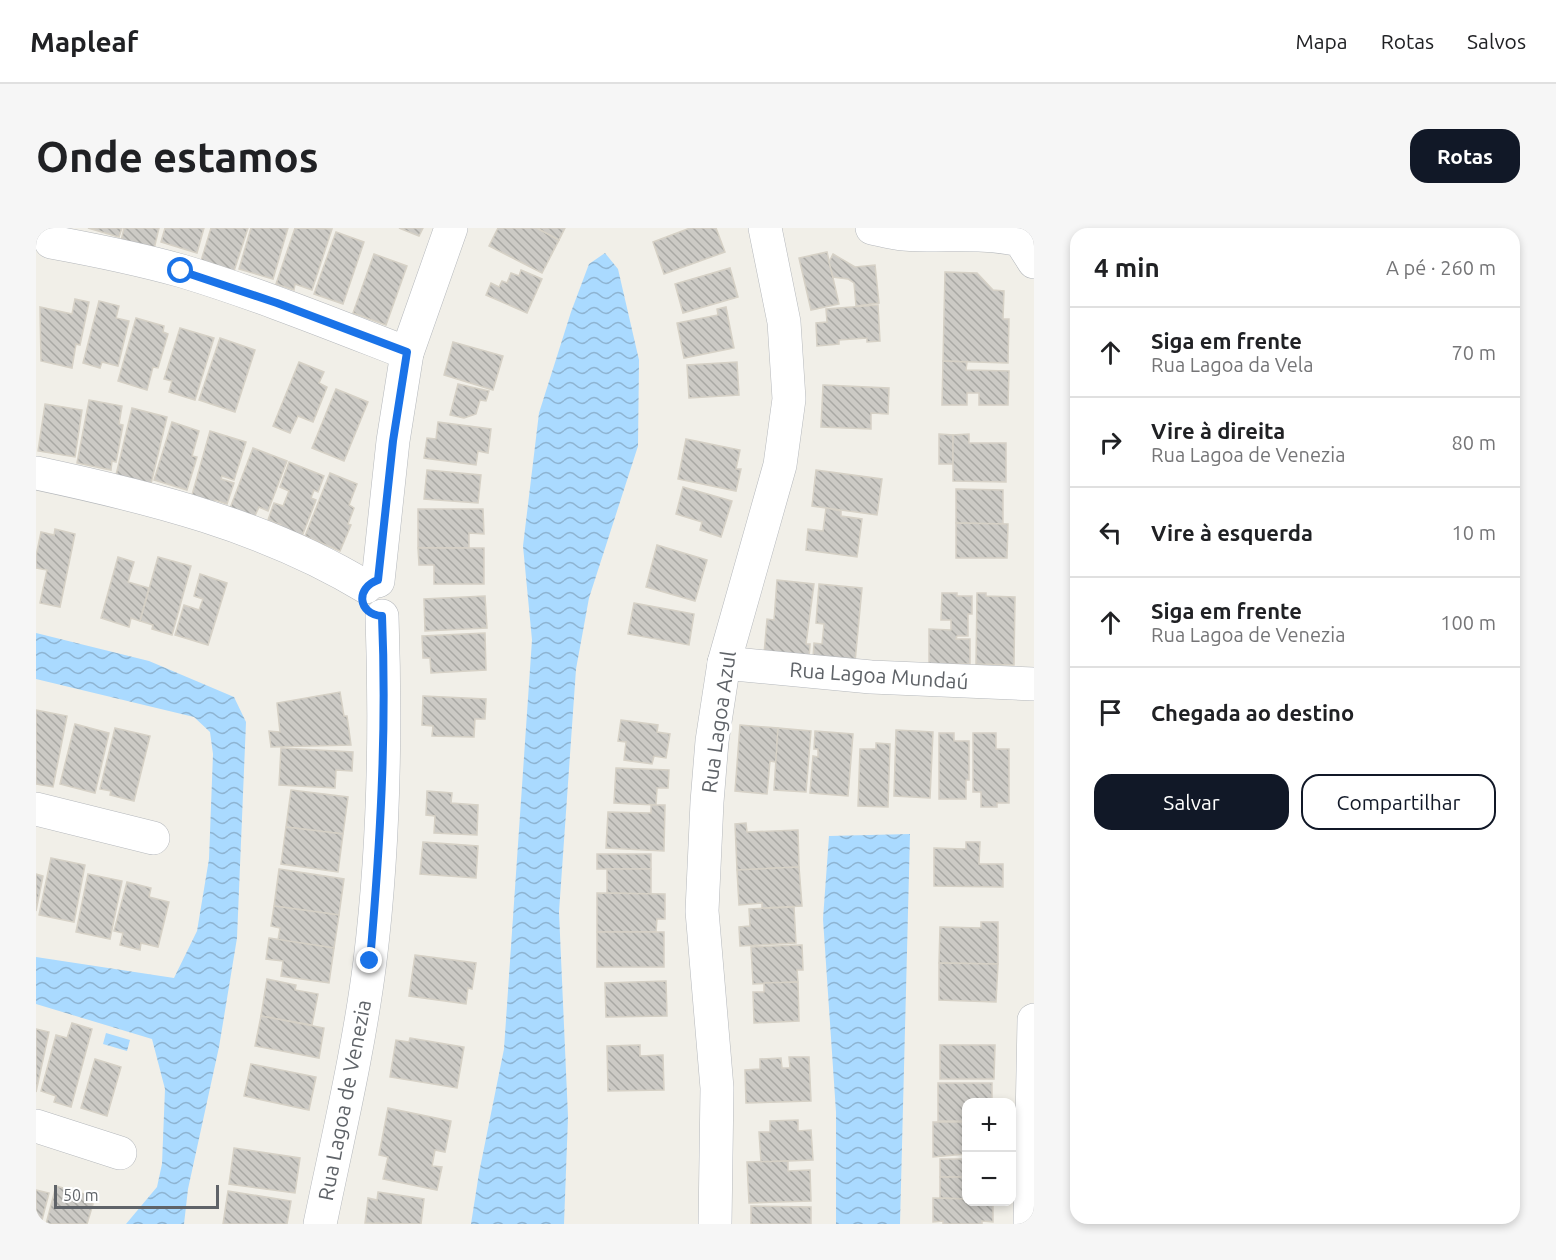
<!DOCTYPE html>
<html lang="pt">
<head>
<meta charset="utf-8">
<style>
	:root { --surface:#fff; --page:#f6f6f6; --text:#202124; --muted:#757577; --line:#e0e0e0; --accent:#111827 }
	body { margin:0; font-family:Ubuntu,sans-serif; background:var(--page); color:var(--text) }
	.controls { position:absolute; right:18px; bottom:18px; display:grid; overflow:hidden; border-radius:12px; box-shadow:0 3px 9px #0003 }
	.controls button { width:54px; height:54px; display:grid; place-items:center; padding:0; border:0; border-bottom:2px solid var(--line); background:var(--surface); color:var(--text); font:30px sans-serif }
	.scale { position:absolute; left:18px; bottom:15px; width:165px; box-sizing:border-box; padding-left:6px; border:3px solid #5f6368; border-top:0; font-size:16px; line-height:21px; white-space:nowrap; color:#5f6368; -webkit-text-stroke:4px #fff; paint-order:stroke }
	.stop { position:absolute; width:18px; height:18px; margin:-14px; border:4px solid #1a73e8; border-radius:50%; background:#fff }
	.stop.end { background:#1a73e8; border-color:#fff; box-shadow:0 2px 6px #0008 }
	.list { margin:0; padding:0; list-style:none }
	h2 { display:flex; justify-content:space-between; align-items:center; height:78px; margin:0; padding:0 24px; font-size:26px }
	h2 small { font-size:20px; font-weight:400; color:var(--muted) }
	.list li { display:grid; grid-template-columns:39px 1fr auto; gap:18px; align-items:center; box-sizing:border-box; height:90px; padding:0 24px; border-top:2px solid var(--line) }
	.list b { display:block; font-size:22px; white-space:nowrap }
	.list p { margin:0; font-size:20px; white-space:nowrap; color:var(--muted) }
	.list em { font-size:20px; font-style:normal; color:var(--muted) }
	.actions { display:flex; gap:12px; padding:18px 24px }
	.actions a { flex:1; padding:14px 0; border:2px solid var(--accent); border-radius:18px; text-align:center; font-size:21px; color:var(--accent) }
	.actions .main { background:var(--accent); color:#fff }
	.icon { flex:none; width:33px; height:33px; fill:none; stroke:currentColor; stroke-width:2; stroke-linecap:round; stroke-linejoin:round }
	.map { position:relative; flex:none; width:998px; height:996px; overflow:hidden; border-radius:18px }
	header { display:flex; align-items:center; gap:36px; box-sizing:border-box; height:84px; padding:0 30px; background:var(--surface); border-bottom:2px solid var(--line) }
	header strong { font-size:28px }
	nav { display:flex; gap:33px; margin-inline-start:auto; font-size:21px }
	.intro { display:flex; align-items:center; justify-content:space-between; box-sizing:border-box; height:144px; padding:0 36px }
	h1 { margin:0; font-size:42px }
	.button { padding:15px 27px; border-radius:18px; background:var(--accent); color:#fff; font-size:21px; font-weight:700 }
	main { display:flex; gap:36px; padding:0 36px }
	aside { flex:1; background:var(--surface); border-radius:18px; box-shadow:0 3px 9px #0003 }
	.map>svg:first-child { display:block }
	.water { fill:url(#water-waves) }
	.building { fill:url(#building-back-hatch); stroke:#d6d1c6; stroke-width:1.5 }
	.lines { fill:none; stroke-linecap:round; stroke-linejoin:round }
	.minor-casing { stroke:#b5b8bc; stroke-width:34 }
	.minor { stroke:#fff; stroke-width:33 }
	.route { stroke:#1a73e8; stroke-width:8 }
	.labels { text-anchor:middle; dominant-baseline:central; stroke-width:6; stroke-linejoin:round; paint-order:stroke }
	.street-label { font-size:21px; fill:#5f6368; stroke:#fff }
</style>
</head>
<body>
<header>
<strong>Mapleaf</strong>
<nav><a>Mapa</a><a>Rotas</a><a>Salvos</a></nav>
</header>
<div class="intro"><h1>Onde estamos</h1><a class="button">Rotas</a></div>
<main>
<div class="map">
<svg width="998" height="996" viewBox="0 0 998 996">
	<defs>
		<pattern id="water-waves" width="16" height="10" patternUnits="userSpaceOnUse" patternTransform="scale(1.5)"><rect width="16" height="10" fill="#aadaff"/><path d="M0 5q4-4 8 0t8 0" fill="none" stroke="#8eb4d2"/></pattern>
		<pattern id="building-back-hatch" width="6" height="6" patternUnits="userSpaceOnUse" patternTransform="scale(1.5)"><rect width="6" height="6" fill="#cccac5"/><path d="M-1 5l2 2M0 0l6 6M5-1l2 2" fill="none" stroke="#a9a8a4"/></pattern>
	</defs>
	<rect width="100%" height="100%" fill="#f1efe8"/>
	<g class="water">
		<path d="M569,25L582,41L603,132L602,218L553,370L540,441L523,684L532,889L528,996H435L443,945L468,821L496,412L487,318L503,185L535,84L553,36Z"/>
		<path d="M0,405L113,433L198,469L210,494L201,710L183,819L152,961L148,996H90L121,959L126,936L129,861L116,811L0,776V729L138,750L161,703L173,631L177,526L174,504L158,489L0,451Z"/>
		<path d="M874,606L864,996H800V884L787,691L793,608Z"/>
		<path d="M70,805L94,812L91,823L67,816Z"/>
	</g>
	<g class="building">
		<path d="M52,0H86L83,9Z"/>
		<path d="M88,0H123L118,21L85,13Z"/>
		<path d="M129,0H168L161,25L125,14Z"/>
		<path d="M175,0H212L198,43L165,33Z"/>
		<path d="M215,0H252L237,51L203,41Z"/>
		<path d="M259,0L296,1L276,62L259,56L258,62L240,56Z"/>
		<path d="M363,0H387L383,8Z"/>
		<path d="M462,0H501L523,12L506,45L453,18Z"/>
		<path d="M501,0H529L523,12Z"/>
		<path d="M654,0H680L689,24L628,46L617,14Z"/>
		<path d="M300,4L328,14L307,76L278,66Z"/>
		<path d="M791,24L803,76L775,82L763,30Z"/>
		<path d="M338,26L371,38L350,97L317,85Z"/>
		<path d="M797,26L819,39L839,37L843,75L820,78L818,55L812,51L797,49L793,34Z"/>
		<path d="M694,40L702,69L647,85L639,56Z"/>
		<path d="M485,42L506,51L491,85L450,67L455,55L463,59L466,53L471,55L475,45L483,48Z"/>
		<path d="M909,44L941,45L957,62L968,63L967,91H973L972,135L907,133Z"/>
		<path d="M39,71L53,74L44,117L40,116L36,140L5,133L4,79L36,86Z"/>
		<path d="M63,73L83,78L80,90L93,93L82,138L66,134L64,140L47,135Z"/>
		<path d="M842,77L844,113L831,114V110L803,112V116L781,118L780,95L791,94L790,81Z"/>
		<path d="M690,79L698,120L648,130L641,95L682,87L681,81Z"/>
		<path d="M100,90L128,98L127,104L132,106L122,140L117,139L111,162L82,153Z"/>
		<path d="M144,100L178,110L159,172L133,164L136,153L128,151Z"/>
		<path d="M184,110L219,122L199,184L163,172Z"/>
		<path d="M417,114L467,128L457,162L408,147Z"/>
		<path d="M907,133L931,134L930,142L973,143L972,177H943V165H931V177H906Z"/>
		<path d="M263,134L288,144L283,155L291,159L277,194L262,188L254,205L237,198Z"/>
		<path d="M701,134L703,167L653,170L651,137Z"/>
		<path d="M422,156L453,163L450,173L444,172L440,186L428,190L414,187Z"/>
		<path d="M787,157L853,160L852,186L835,185V201L785,199Z"/>
		<path d="M300,161L332,174L308,233L276,220Z"/>
		<path d="M53,172L86,178L83,196L87,197L80,234L76,233L75,242L41,235Z"/>
		<path d="M9,176L46,182L39,229L2,223Z"/>
		<path d="M96,180L131,189L114,260L80,247Z"/>
		<path d="M136,194L163,203L156,228L161,229L151,262L118,252Z"/>
		<path d="M402,194L455,201L452,225L442,223L440,237L388,230L391,210L400,211Z"/>
		<path d="M174,203L210,214L198,252L186,248L185,251L198,255L191,276L179,272L178,274L156,267Z"/>
		<path d="M903,206L917,207V236H903Z"/>
		<path d="M933,206V215H970V254L917,253V207Z"/>
		<path d="M650,211L704,222L700,241H705L700,263L642,251Z"/>
		<path d="M217,220L251,233L232,283L223,279L217,292L193,283Z"/>
		<path d="M253,234L288,248L282,264L278,262L275,270L280,272L265,311L243,302L245,297L232,292L238,275L247,278L253,263L244,259Z"/>
		<path d="M391,242L445,247L442,275L388,271Z"/>
		<path d="M780,242L846,251L841,287L776,278Z"/>
		<path d="M294,245L321,256L313,277L318,280L312,296L315,297L304,323L269,308Z"/>
		<path d="M647,259L696,273L685,309L664,302L666,294L640,286Z"/>
		<path d="M920,261L967,262V296L920,295Z"/>
		<path d="M790,280L805,283V288L826,291L821,329L770,322L772,301L787,303Z"/>
		<path d="M382,281H447L448,306L433,305V320H382Z"/>
		<path d="M920,295L972,296L971,330H920Z"/>
		<path d="M19,301L39,306L24,379L4,375L11,342L0,340V328L5,304L18,307Z"/>
		<path d="M621,317L671,332L659,373L610,359Z"/>
		<path d="M382,320H448V356H398V337H383Z"/>
		<path d="M82,329L98,334L92,354L113,360L104,393L95,390L93,399L65,390Z"/>
		<path d="M122,329L155,338L136,407L116,401L117,397L104,393Z"/>
		<path d="M164,346L191,355L172,417L139,407L148,377L163,382L167,371L158,368Z"/>
		<path d="M741,352L778,356L770,416H774L773,430L728,426L731,391L738,392Z"/>
		<path d="M783,356L826,360L819,434L777,430L778,415L786,416L788,396L780,395Z"/>
		<path d="M906,365H921V368H936V386H932V408H921L920,411H934V436H893V401L915,402V392H905Z"/>
		<path d="M941,365H950V368L979,369L978,437L940,436Z"/>
		<path d="M449,368L451,400L389,403L388,371Z"/>
		<path d="M598,375L658,386L653,417L592,406Z"/>
		<path d="M449,405L450,442L395,445L394,430H387L386,408Z"/>
		<path d="M304,464L308,488H311L315,517L235,519L233,503L244,504L241,475Z"/>
		<path d="M387,468L450,471L449,491H439L438,509L396,508L397,498L386,497Z"/>
		<path d="M0,482L31,488L17,559L0,556Z"/>
		<path d="M585,492L622,497L621,504L634,506L630,530L618,528L616,536L588,532L590,514L582,513Z"/>
		<path d="M39,496L73,505L59,565L24,556Z"/>
		<path d="M704,497L742,500L740,534L734,533L731,566L699,563Z"/>
		<path d="M79,500L114,508L98,573L74,567L75,563L64,561Z"/>
		<path d="M742,500L775,503L770,564L738,562Z"/>
		<path d="M860,502L897,504L894,570L858,568Z"/>
		<path d="M779,503L817,506L812,568L774,565L777,528L782,529V521H778Z"/>
		<path d="M903,505H918V513H933V552H930V571H903Z"/>
		<path d="M937,505H960V521H973V575H961V579H945V564H937Z"/>
		<path d="M840,515L854,516L852,579L822,578L824,521H840Z"/>
		<path d="M245,520L317,524L316,543L300,542L299,560L243,557Z"/>
		<path d="M580,540L633,542L632,560H621L620,577L578,575Z"/>
		<path d="M255,562L312,569L307,606L250,599Z"/>
		<path d="M391,563L416,565L415,575L442,577L441,607L398,605L399,588L390,587Z"/>
		<path d="M615,577H629L628,623L570,620L572,584L615,585Z"/>
		<path d="M710,595L711,604L762,602L763,639L701,642L699,596Z"/>
		<path d="M250,599L307,606L302,644L245,636Z"/>
		<path d="M387,614L442,618L440,650L384,646Z"/>
		<path d="M930,614H944L943,636H967V659L898,658V620L930,621Z"/>
		<rect x="561" y="626" width="54" height="15"/>
		<path d="M15,630L49,637L38,694L3,687Z"/>
		<path d="M763,639L766,678L726,680V675L703,677L701,642Z"/>
		<path d="M243,641L308,651L303,687L238,678Z"/>
		<path d="M571,641H615V666L571,665Z"/>
		<path d="M0,646L7,648L0,683Z"/>
		<path d="M52,646L86,653L74,711L40,704Z"/>
		<path d="M91,654L115,660L113,669L133,674L122,719L105,715L104,722L84,717L87,705L78,703Z"/>
		<path d="M561,665L629,666V691H621L620,704H561Z"/>
		<path d="M238,678L303,687L298,720L242,712L244,700L235,698Z"/>
		<path d="M758,679L760,715L704,718L703,699L714,698L713,681Z"/>
		<path d="M945,694H962V736L903,735L904,699L945,700Z"/>
		<rect x="561" y="704" width="67" height="35"/>
		<path d="M233,710L298,720L293,755L245,748L247,733L230,731Z"/>
		<path d="M766,717L767,742H761L762,754L717,756L715,719Z"/>
		<path d="M379,727L440,735L436,761L432,760L430,776L373,768Z"/>
		<path d="M903,735L962,736L960,774L903,772Z"/>
		<path d="M231,751L260,757L259,762L282,766L276,797L225,788Z"/>
		<path d="M630,753L631,788L570,789L569,755Z"/>
		<path d="M762,754L763,793L718,795L717,764H728V755Z"/>
		<path d="M225,788L288,800L283,830L219,818Z"/>
		<path d="M36,795L56,801L35,879L18,874L20,868L5,863L20,807L31,810Z"/>
		<path d="M0,801L13,804L0,864Z"/>
		<path d="M374,810L428,819L421,860L354,849L360,812L373,814Z"/>
		<path d="M604,817V828L627,827L628,862L572,863L571,818Z"/>
		<path d="M904,817H959L958,851H904Z"/>
		<path d="M753,829H773L775,873L710,875L709,842L724,841V831L745,830L746,840H754Z"/>
		<path d="M59,831L85,839L71,888L45,880Z"/>
		<path d="M215,836L280,849L273,882L208,868Z"/>
		<path d="M902,855H956V874H930V893H902Z"/>
		<path d="M352,880L415,893L409,924L399,922L396,938L406,939L401,962L347,951L352,929L343,927Z"/>
		<path d="M762,892V903L775,902L777,932L725,934L723,904H734V893Z"/>
		<path d="M897,894H930V926L897,929Z"/>
		<path d="M198,920L264,930L259,965L193,956Z"/>
		<rect x="904" y="931" width="26" height="18"/>
		<path d="M752,933V943L774,942L775,973L713,975L711,934Z"/>
		<path d="M904,949H930V971L904,970Z"/>
		<path d="M20,958L52,967L50,974L57,976L51,996H10Z"/>
		<path d="M0,962L13,965L5,996H0Z"/>
		<path d="M192,963L255,973L251,996H187Z"/>
		<path d="M342,964L388,971L385,996L329,995L332,970L341,972Z"/>
		<path d="M897,970L930,971V974H957V994L946,993V996H907V993L897,994Z"/>
		<path d="M715,978L775,979V996H715Z"/>
	</g>
	<g class="lines">
		<defs>
			<g id="minor">
				<path d="M836,0C846,2 857,5 868,6C907,9 945,3 984,12L998,34"/>
				<path d="M15,14C59,22 103,31 146,43C222,66 296,96 371,125"/>
				<path d="M0,245C113,269 230,298 330,359"/>
				<path d="M342,353L357,213L371,125L415,0"/>
				<path d="M688,435L835,449L998,456"/>
				<path d="M0,581L117,610"/>
				<path d="M0,898L84,925"/>
				<path d="M284,996C302,909 323,821 334,733C348,619 350,502 346,388"/>
				<path d="M679,996L681,860L666,683L671,574L676,513L688,435L744,237L753,171L748,94L729,0"/>
				<path d="M994,996L998,792"/>
			</g>
		</defs>
		<use href="#minor" class="minor-casing"/>
		<use href="#minor" class="minor"/>
	</g>
	<g class="lines">
		<path class="route" d="M145,43L241,75L371,124L357,213L342,352C319,360 322,386 346,388C351,504 344,618 334,733"/>
	</g>
	<g class="labels">
		<g class="street-label">
			<text transform="translate(843 447) rotate(4)">Rua Lagoa Mundaú</text>
			<text transform="translate(682 494) rotate(-82)">Rua Lagoa Azul</text>
			<text transform="translate(308 872) rotate(-79)">Rua Lagoa de Venezia</text>
		</g>
	</g>
</svg>
<div class="controls">
<button>+</button>
<button>−</button>
</div>
<div class="scale">50 m</div>
<div class="stop" style="left:145px;top:43px"></div>
<div class="stop end" style="left:334px;top:733px"></div>
</div>
<aside>
<h2>4 min<small>A pé · 260 m</small></h2>
<ul class="list">
<li><svg class="icon" aria-label="ahead" viewBox="0 0 24 24"><path d="M12 20V5M6 11l6-6 6 6"/></svg><div><b>Siga em frente</b><p>Rua Lagoa da Vela</p></div><em>70 m</em></li>
<li><svg class="icon" aria-label="right" viewBox="0 0 24 24"><path d="M7 20v-9h11M14 6l5 5-5 5"/></svg><div><b>Vire à direita</b><p>Rua Lagoa de Venezia</p></div><em>80 m</em></li>
<li><svg class="icon" aria-label="left" viewBox="0 0 24 24"><path d="M17 20v-9H6M10 6l-5 5 5 5"/></svg><div><b>Vire à esquerda</b></div><em>10 m</em></li>
<li><svg class="icon" aria-label="ahead" viewBox="0 0 24 24"><path d="M12 20V5M6 11l6-6 6 6"/></svg><div><b>Siga em frente</b><p>Rua Lagoa de Venezia</p></div><em>100 m</em></li>
<li><svg class="icon" aria-label="arrive" viewBox="0 0 24 24"><path d="M6 21V4h12l-3 4 3 4H6"/></svg><div><b>Chegada ao destino</b></div></li>
</ul>
<div class="actions"><a class="main">Salvar</a><a>Compartilhar</a></div>
</aside>
</main>
</body>
</html>
